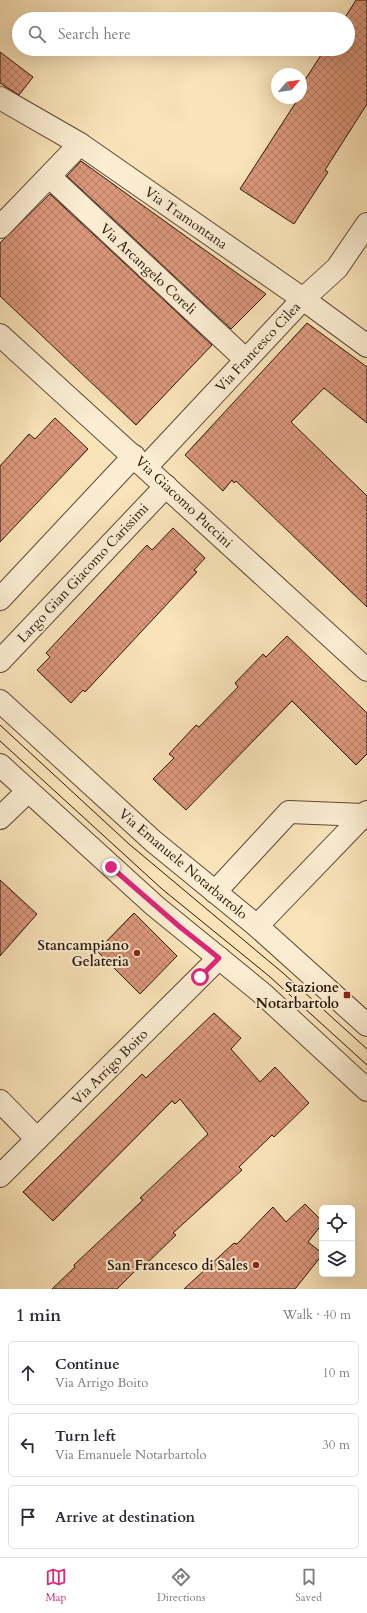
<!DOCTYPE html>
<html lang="en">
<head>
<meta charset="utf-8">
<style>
	:root { --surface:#fff; --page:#f7f7f7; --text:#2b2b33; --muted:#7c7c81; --line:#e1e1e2; --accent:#db2777 }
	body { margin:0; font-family:Cardo,serif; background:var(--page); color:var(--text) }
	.controls { position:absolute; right:12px; bottom:12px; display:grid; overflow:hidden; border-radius:6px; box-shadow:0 4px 16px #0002 }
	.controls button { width:36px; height:36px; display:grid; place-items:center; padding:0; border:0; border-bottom:1px solid var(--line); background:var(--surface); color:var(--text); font:20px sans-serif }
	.compass { position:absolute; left:271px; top:68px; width:36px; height:36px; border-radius:50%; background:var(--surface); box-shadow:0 4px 16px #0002; rotate:61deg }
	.stop { position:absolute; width:12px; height:12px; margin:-9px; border:3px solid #db2777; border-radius:50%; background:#fff }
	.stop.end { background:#db2777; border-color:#fff; box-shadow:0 1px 4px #0008 }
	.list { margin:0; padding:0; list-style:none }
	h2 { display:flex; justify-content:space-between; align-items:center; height:52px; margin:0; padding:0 16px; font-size:17px }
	h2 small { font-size:13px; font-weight:400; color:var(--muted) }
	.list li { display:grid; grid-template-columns:26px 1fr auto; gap:12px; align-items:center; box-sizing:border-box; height:64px; margin:0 8px 8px; padding:0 8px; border:1px solid var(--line); border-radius:6px }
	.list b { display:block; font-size:15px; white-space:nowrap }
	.list p { margin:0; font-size:13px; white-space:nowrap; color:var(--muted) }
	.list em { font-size:13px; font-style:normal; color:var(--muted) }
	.icon { flex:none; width:22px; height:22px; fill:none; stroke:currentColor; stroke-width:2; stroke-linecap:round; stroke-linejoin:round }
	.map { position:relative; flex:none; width:367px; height:1289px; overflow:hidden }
	.search { position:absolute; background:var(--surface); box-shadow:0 4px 16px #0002; left:12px; right:12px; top:12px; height:44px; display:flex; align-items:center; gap:10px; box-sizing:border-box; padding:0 14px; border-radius:22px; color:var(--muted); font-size:15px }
	.sheet { height:268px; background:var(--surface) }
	nav { display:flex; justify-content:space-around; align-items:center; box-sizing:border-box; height:56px; border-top:1px solid var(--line); background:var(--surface); font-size:11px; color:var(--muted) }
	nav a { display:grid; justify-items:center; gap:2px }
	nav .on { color:var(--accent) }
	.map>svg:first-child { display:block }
	.building { fill:url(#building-cross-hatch); stroke:#2b150b }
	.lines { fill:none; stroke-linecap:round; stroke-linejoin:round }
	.minor-casing { stroke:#5e4836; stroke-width:24 }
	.minor { stroke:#fbedd2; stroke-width:22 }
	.tram { stroke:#2b150b; stroke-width:1 }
	.route { stroke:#db2777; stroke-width:5 }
	.poi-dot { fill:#8f2418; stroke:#fbedd2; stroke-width:1.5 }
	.labels { text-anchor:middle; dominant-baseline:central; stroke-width:4; stroke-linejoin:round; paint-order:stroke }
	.street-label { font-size:14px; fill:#2b150b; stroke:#fbedd2 }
	.poi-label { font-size:14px; font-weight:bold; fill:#2b150b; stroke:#fbedd2; text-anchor:end }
</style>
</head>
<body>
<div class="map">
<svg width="367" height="1289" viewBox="0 0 367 1289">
	<defs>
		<pattern id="building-cross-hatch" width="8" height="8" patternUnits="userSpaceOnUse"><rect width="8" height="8" fill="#dc987c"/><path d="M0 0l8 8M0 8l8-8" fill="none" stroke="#b37b64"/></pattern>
	</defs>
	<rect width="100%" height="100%" fill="#f9e3b9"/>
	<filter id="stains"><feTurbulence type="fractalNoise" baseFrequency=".005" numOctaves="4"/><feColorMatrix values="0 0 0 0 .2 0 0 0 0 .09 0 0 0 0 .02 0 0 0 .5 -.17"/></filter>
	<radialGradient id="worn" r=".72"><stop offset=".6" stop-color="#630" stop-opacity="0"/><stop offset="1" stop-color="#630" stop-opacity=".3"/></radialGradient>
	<g class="building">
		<path d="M356,0H367V104L325,170L328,172L294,224L240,189L298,99L296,98H301V86L325,49H348V19H344Z"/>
		<path d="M0,52L33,77L19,95L0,83Z"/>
		<path d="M81,161L266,294L231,329L67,176Z"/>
		<path d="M50,194L212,345L136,425L0,296V243Z"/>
		<path d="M307,323L367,367V423L324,388L291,422L367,496V607L236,481L234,483L232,480L223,491L185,455Z"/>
		<path d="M55,418L88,449L0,542V466L29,434L35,439Z"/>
		<path d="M173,528L205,558L194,570L197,572L85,692L83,690L71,703L37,670L50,657L46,653L147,545L152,550Z"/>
		<path d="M287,636L367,713V754L356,765L292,701L186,810L153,779L174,758L169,754L196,725L199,727L238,687L235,683L263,654L266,657Z"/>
		<path d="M0,880L37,914L0,956Z"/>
		<path d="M134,913L177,956L140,994L97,951Z"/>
		<path d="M214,1013L241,1038L231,1049L260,1082L275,1067L309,1103L274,1137L272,1135L239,1167L242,1170L173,1233L176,1235L142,1268L140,1266L117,1289H52L75,1267L74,1265L143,1200L140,1198L208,1134L180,1099L175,1104L172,1101L53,1221L23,1192L142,1074L146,1078Z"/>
		<path d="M305,1204L322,1221V1224L308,1242L322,1253V1255L295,1289H184L234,1243L237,1244L273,1207L286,1222Z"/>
	</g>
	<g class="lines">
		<defs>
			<g id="minor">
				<path d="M0,98L80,144L303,299L367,346"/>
				<path d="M50,177L246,360"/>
				<path d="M0,227L80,144"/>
				<path d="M0,335L367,670"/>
				<path d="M146,467L303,299L337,268L367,224"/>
				<path d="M0,599L134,456"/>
				<path d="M0,661L166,486"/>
				<path d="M0,701L153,841L257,926L367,1025"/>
				<path d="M0,765L155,906L263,994L367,1090"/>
				<path d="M0,818L28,791"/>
				<path d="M215,892L289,812L364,815"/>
				<path d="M257,926L367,812"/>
				<path d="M0,1101L37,1139"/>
				<path d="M0,1176L219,958"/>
			</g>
		</defs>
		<use href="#minor" class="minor-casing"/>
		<use href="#minor" class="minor"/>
		<g class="tram">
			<path d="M0,725L129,844L283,973L367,1049"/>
			<path d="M0,741L162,889L269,976L367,1065"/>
		</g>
	</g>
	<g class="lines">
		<path class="route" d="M111,867L180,927L219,958L200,977"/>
	</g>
	<g class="poi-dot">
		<circle cx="137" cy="953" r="4"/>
		<rect x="343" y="991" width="8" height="8" rx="2"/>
		<circle cx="256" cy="1265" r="4"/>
	</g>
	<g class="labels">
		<g class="street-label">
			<text transform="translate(186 218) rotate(35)">Via Tramontana</text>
			<text transform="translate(148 269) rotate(43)">Via Arcangelo Coreli</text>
			<text transform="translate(258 347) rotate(-47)">Via Francesco Cilea</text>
			<text transform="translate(184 502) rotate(43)">Via Giacomo Puccini</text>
			<text transform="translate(83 573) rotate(-47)">Largo Gian Giacomo Carissimi</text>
			<text transform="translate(183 864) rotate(40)">Via Emanuele Notarbartolo</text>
			<text transform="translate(110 1067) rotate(-45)">Via Arrigo Boito</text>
		</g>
		<g class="poi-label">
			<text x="129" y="945">Stancampiano<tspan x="129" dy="16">Gelateria</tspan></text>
			<text x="339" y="987">Stazione<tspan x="339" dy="16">Notarbartolo</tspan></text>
			<text x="248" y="1265">San Francesco di Sales</text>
		</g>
	</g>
	<rect width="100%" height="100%" filter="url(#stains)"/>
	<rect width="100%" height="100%" fill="url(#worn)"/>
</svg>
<div class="controls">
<button><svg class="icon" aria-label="locate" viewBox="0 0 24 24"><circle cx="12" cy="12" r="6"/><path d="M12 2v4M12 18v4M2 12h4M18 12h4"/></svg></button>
<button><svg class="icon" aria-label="layers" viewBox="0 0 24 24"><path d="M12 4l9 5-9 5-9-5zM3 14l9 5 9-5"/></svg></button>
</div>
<svg class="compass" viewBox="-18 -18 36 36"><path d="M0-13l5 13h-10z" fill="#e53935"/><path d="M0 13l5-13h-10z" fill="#7c7c81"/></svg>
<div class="stop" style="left:200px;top:977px"></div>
<div class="stop end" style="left:111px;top:867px"></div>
<div class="search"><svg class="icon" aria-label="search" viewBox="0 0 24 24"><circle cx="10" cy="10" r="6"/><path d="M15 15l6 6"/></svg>Search here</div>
</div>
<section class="sheet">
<h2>1 min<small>Walk · 40 m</small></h2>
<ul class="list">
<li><svg class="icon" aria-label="ahead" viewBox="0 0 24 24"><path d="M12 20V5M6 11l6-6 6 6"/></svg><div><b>Continue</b><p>Via Arrigo Boito</p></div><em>10 m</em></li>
<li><svg class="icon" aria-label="left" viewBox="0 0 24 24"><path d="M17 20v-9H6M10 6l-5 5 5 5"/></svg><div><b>Turn left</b><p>Via Emanuele Notarbartolo</p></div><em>30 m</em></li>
<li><svg class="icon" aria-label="arrive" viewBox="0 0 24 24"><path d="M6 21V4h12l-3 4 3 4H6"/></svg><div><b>Arrive at destination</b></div></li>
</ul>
</section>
<nav>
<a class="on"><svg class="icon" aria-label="map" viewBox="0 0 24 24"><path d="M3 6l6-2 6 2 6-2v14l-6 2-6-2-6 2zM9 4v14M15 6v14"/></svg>Map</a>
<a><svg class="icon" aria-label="directions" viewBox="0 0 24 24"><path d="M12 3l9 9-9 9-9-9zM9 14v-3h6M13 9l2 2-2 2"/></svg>Directions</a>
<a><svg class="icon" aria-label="saved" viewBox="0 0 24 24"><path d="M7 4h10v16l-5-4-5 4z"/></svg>Saved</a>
</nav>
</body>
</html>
